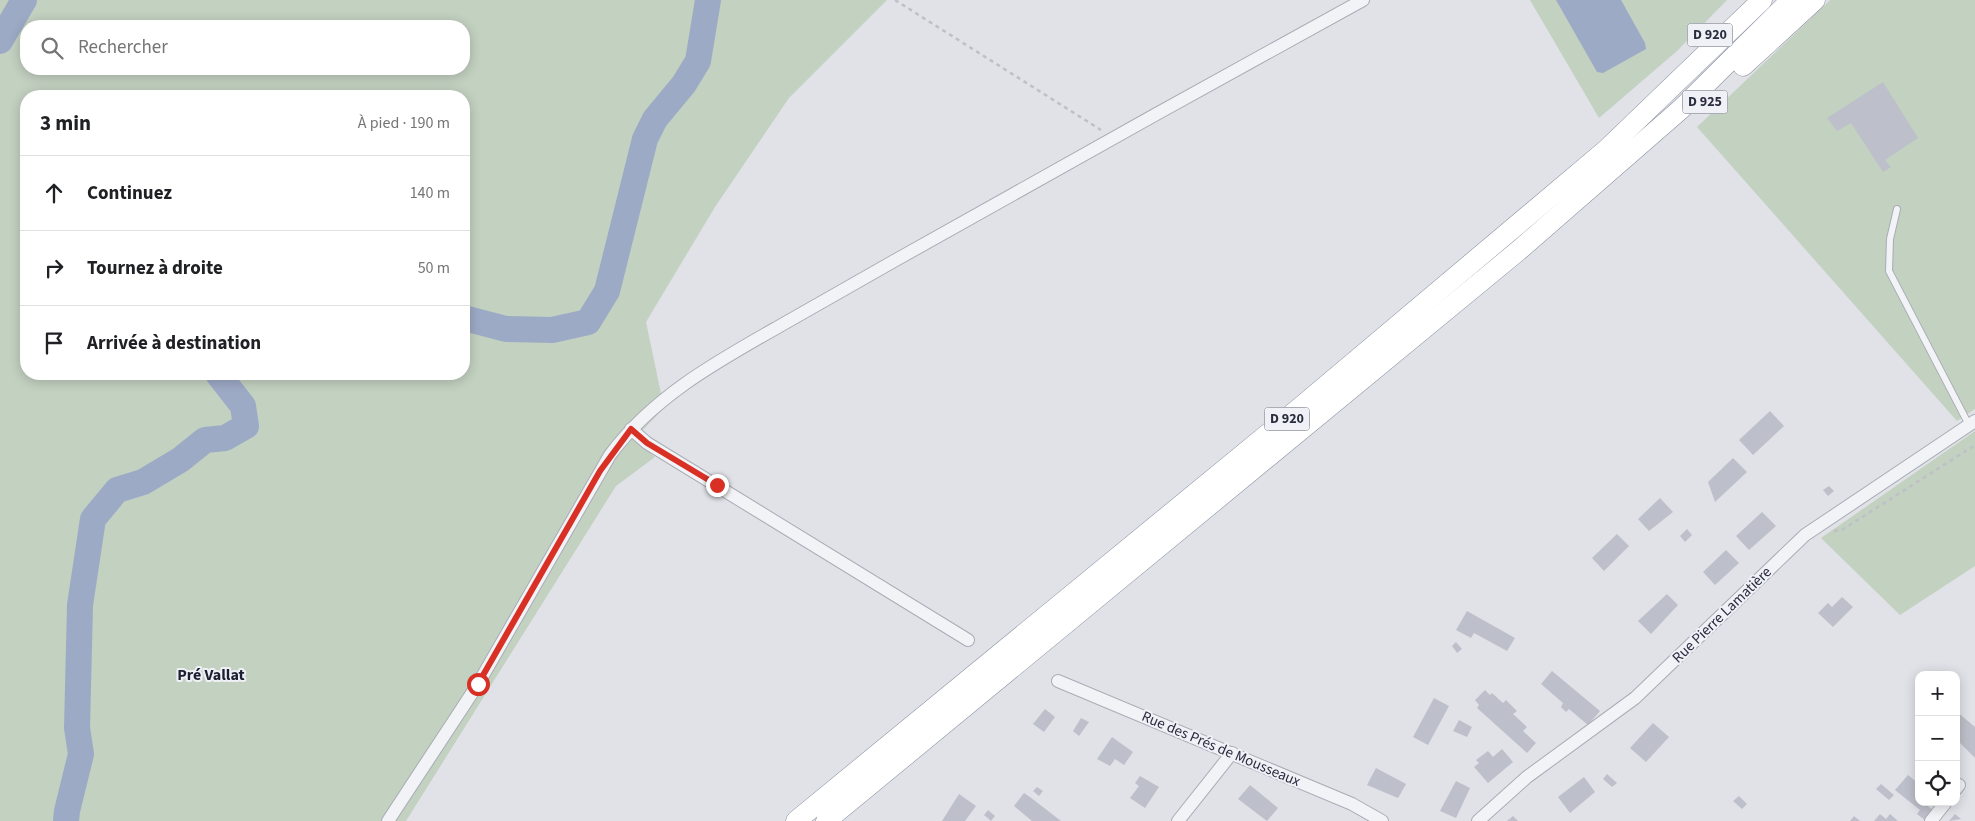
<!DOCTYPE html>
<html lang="fr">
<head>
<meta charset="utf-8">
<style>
	:root { --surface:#fff; --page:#f2f2f2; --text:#202124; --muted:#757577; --line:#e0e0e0 }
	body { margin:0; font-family:"Source Sans 3",sans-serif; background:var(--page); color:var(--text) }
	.controls { position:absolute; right:15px; bottom:15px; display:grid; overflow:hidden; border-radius:10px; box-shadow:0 2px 12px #0003 }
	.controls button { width:45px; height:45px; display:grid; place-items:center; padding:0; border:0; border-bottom:1px solid var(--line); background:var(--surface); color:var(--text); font:25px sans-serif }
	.stop { position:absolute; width:15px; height:15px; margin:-11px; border:4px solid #d93025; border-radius:50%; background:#fff }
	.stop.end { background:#d93025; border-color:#fff; box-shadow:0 1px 5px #0008 }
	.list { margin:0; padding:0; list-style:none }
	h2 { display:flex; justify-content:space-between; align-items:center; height:65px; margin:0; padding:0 20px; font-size:21px }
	h2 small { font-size:16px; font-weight:400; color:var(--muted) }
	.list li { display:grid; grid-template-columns:32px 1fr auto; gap:15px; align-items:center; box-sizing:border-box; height:75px; padding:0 20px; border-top:1px solid var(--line) }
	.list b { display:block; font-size:19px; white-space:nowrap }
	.list em { font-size:16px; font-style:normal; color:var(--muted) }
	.icon { flex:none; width:28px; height:28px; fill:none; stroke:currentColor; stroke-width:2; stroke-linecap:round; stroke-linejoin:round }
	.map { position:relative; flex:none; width:1975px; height:821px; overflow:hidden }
	.search { position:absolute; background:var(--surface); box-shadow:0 2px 12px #0003; left:20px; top:20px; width:450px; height:55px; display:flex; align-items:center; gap:12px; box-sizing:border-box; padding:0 18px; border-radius:20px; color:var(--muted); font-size:19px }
	.panel { position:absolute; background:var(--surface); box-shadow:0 2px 12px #0003; left:20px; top:90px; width:450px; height:290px; border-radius:20px }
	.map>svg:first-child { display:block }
	.green { fill:#c3d1c1; fill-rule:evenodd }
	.water { fill:#9daac6 }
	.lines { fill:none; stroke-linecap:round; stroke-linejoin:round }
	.river { stroke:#9daac6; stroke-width:26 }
	.building { fill:#bdc0ca }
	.service-casing { stroke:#a9acb5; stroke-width:8 }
	.minor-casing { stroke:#a9acb5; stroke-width:14 }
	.trunk-casing { stroke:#888d9e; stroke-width:21 }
	.path { stroke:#bec0c6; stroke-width:2.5; stroke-dasharray:4 4; stroke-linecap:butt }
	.service { stroke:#f2f3f6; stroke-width:6 }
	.minor { stroke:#f2f3f6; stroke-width:12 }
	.trunk { stroke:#fff; stroke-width:20 }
	.route { stroke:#d93025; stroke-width:6 }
	.labels { text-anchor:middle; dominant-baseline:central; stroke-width:4; stroke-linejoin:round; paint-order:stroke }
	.shield { fill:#eff1f6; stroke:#646875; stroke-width:1 }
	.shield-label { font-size:14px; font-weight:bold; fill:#292d3e }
	.street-label { font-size:15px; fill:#292d3e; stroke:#eff1f6 }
	.neighbourhood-label { font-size:16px; font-weight:bold; fill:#1c1f2f; stroke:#eff1f6 }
</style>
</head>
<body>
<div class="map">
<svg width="1975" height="821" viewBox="0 0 1975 821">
	<rect width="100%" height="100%" fill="#e0e2e8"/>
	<g class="green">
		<path d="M0,0H887L789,98L715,207L646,322L664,408L634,439L655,457L616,486L406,821H0ZM26,26H464V69H26ZM26,96H464V374H26Z"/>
		<path d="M1530,0H1727L1677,51L1599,118Z"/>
		<path d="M1830,0H1975V409L1957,421L1697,127Z"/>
		<path d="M1975,431V566L1900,615L1821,538Z"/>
	</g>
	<path class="water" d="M1556,0H1621L1645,43L1646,49L1603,73L1597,72Z"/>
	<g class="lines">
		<g class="river">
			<path d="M0,41L24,0"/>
			<path d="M464,318L506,329L552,330L588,322L607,291L645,139L655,119L684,84L698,61L708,0"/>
			<path d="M66,821L67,811L81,754L77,728L80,605L93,519L117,490L143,482L180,460L205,440L225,438L246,426L243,406L218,374"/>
		</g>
	</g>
	<g class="building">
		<path d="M1883,82L1918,138L1885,160L1891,167L1883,172L1851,123L1837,131L1827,118Z"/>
		<path d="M1770,411L1784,426L1753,455L1739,440Z"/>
		<path d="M1733,458L1747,472L1715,502L1708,482Z"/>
		<path d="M1829,486L1834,491L1828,496L1823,490Z"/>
		<path d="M1660,498L1673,512L1649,531L1638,519Z"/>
		<path d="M1762,512L1776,526L1749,550L1736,536Z"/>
		<path d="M1687,529L1692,535L1685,542L1680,536Z"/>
		<path d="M1617,534L1629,546L1604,571L1592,558Z"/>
		<path d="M1726,550L1739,563L1715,585L1703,572Z"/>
		<path d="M1667,594L1678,605L1651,634L1638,621Z"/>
		<path d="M1842,597L1853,607L1833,627L1818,613L1828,603L1832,607Z"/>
		<path d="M1467,611L1515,638L1507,651L1474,633L1471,638L1456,630Z"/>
		<path d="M1456,642L1462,649L1457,653L1452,646Z"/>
		<path d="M1552,671L1600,711L1588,725L1569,709L1566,712L1561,707L1563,703L1541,684Z"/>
		<path d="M1485,690L1490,695L1492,693L1503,703L1506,700L1517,711L1513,714L1527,727L1523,731L1536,743L1527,753L1477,708L1479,705L1475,700Z"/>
		<path d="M1434,698L1449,706L1428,745L1413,737Z"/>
		<path d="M1045,709L1055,717L1044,732L1033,724Z"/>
		<path d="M1956,711L1975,727V758L1956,739Z"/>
		<path d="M1081,718L1089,722L1079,736L1073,731Z"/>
		<path d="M1459,720L1472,727L1467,737L1453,731Z"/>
		<path d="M1653,723L1669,737L1646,762L1630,748Z"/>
		<path d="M1112,737L1133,752L1124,765L1115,759L1110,766L1097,759Z"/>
		<path d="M1502,749L1513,762L1488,783L1474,767L1479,763L1476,760L1488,751L1493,757Z"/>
		<path d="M1376,768L1406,784L1398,798L1367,785Z"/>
		<path d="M1607,774L1617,783L1612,787L1603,779Z"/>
		<path d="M1908,775L1919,784V802H1927L1925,804L1934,811L1926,821L1917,814L1920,810L1895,790Z"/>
		<path d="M1140,776L1159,787L1145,808L1130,798L1139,786L1135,783Z"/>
		<path d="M1584,777L1595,792L1570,813L1558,797Z"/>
		<path d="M1456,781L1470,788L1456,818L1440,811Z"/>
		<path d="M1881,784L1894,795L1889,800L1876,789Z"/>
		<path d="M1250,785L1278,808L1267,821L1238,799Z"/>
		<path d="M1037,787L1043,791L1039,796L1033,791Z"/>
		<path d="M1024,793L1030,797L1061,821H1032L1014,806Z"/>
		<path d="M959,794L976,806L965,821H942Z"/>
		<path d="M1739,796L1747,804L1742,809L1733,801Z"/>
		<path d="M988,810L995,816L991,821L984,815Z"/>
		<path d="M1880,814L1886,819L1890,814L1898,821H1874Z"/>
		<path d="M1955,814L1961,819L1949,821Z"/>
		<path d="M1513,816L1518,821H1507Z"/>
		<path d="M1854,816L1860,821H1850Z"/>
	</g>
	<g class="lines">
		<defs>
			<path id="service" d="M1897,209L1890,239L1889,271L1969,425"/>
			<g id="minor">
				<path d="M631,429L647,443L968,640"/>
				<path d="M1058,681L1352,804L1382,821"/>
				<path d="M1956,789L1959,785"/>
				<path d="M388,821L478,684L610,455C653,397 716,362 778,327C816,305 855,283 894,261C1050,173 1206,86 1363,0"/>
				<path d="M1178,821L1232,753"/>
				<path d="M1478,821L1527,777L1635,698L1805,535L1975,421"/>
				<path d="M1931,821L1946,802"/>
			</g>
			<g id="trunk">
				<path d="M1743,66L1815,0"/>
				<path d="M796,821L1297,410L1606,150L1762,0"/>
				<path d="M826,821L1518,251L1681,109L1791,0"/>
			</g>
		</defs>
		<use href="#service" class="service-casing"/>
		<use href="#minor" class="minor-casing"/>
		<use href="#trunk" class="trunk-casing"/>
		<g class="path">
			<path d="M895,0L1101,130"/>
			<path d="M1834,531L1842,530L1975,445"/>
		</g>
		<use href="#service" class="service"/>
		<use href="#minor" class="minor"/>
		<use href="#trunk" class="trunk"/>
	</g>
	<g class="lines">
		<path class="route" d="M478,684L600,471L631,429L647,443L717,485"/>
	</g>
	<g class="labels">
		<g class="shield">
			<rect x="1687.5" y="23.5" width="45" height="23" rx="4"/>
			<rect x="1682.5" y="90.5" width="45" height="23" rx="4"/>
			<rect x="1264.5" y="407.5" width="45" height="23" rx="4"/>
		</g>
		<g class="shield-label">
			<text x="1710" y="35">D 920</text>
			<text x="1705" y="102">D 925</text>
			<text x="1287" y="419">D 920</text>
		</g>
		<g class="street-label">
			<text transform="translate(1722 615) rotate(-44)">Rue Pierre Lamatière</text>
			<text transform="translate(1221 749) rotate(23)">Rue des Prés de Mousseaux</text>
		</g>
		<g class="neighbourhood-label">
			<text x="211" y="675">Pré Vallat</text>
		</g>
	</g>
</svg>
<div class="controls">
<button>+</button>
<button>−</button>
<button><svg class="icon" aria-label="locate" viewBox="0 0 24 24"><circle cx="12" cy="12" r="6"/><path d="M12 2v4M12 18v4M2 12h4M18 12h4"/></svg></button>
</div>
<div class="stop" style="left:478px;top:684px"></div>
<div class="stop end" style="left:717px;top:485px"></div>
<div class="search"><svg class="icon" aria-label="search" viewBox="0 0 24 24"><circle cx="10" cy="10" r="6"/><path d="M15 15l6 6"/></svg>Rechercher</div>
<section class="panel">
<h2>3 min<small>À pied · 190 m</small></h2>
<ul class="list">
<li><svg class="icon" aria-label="ahead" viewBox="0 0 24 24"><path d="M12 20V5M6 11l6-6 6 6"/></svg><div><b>Continuez</b></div><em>140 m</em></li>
<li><svg class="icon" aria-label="right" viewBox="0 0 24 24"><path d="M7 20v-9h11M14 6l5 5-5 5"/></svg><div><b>Tournez à droite</b></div><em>50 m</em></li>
<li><svg class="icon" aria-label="arrive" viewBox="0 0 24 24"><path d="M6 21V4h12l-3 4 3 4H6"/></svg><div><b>Arrivée à destination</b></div></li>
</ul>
</section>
</div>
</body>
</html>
